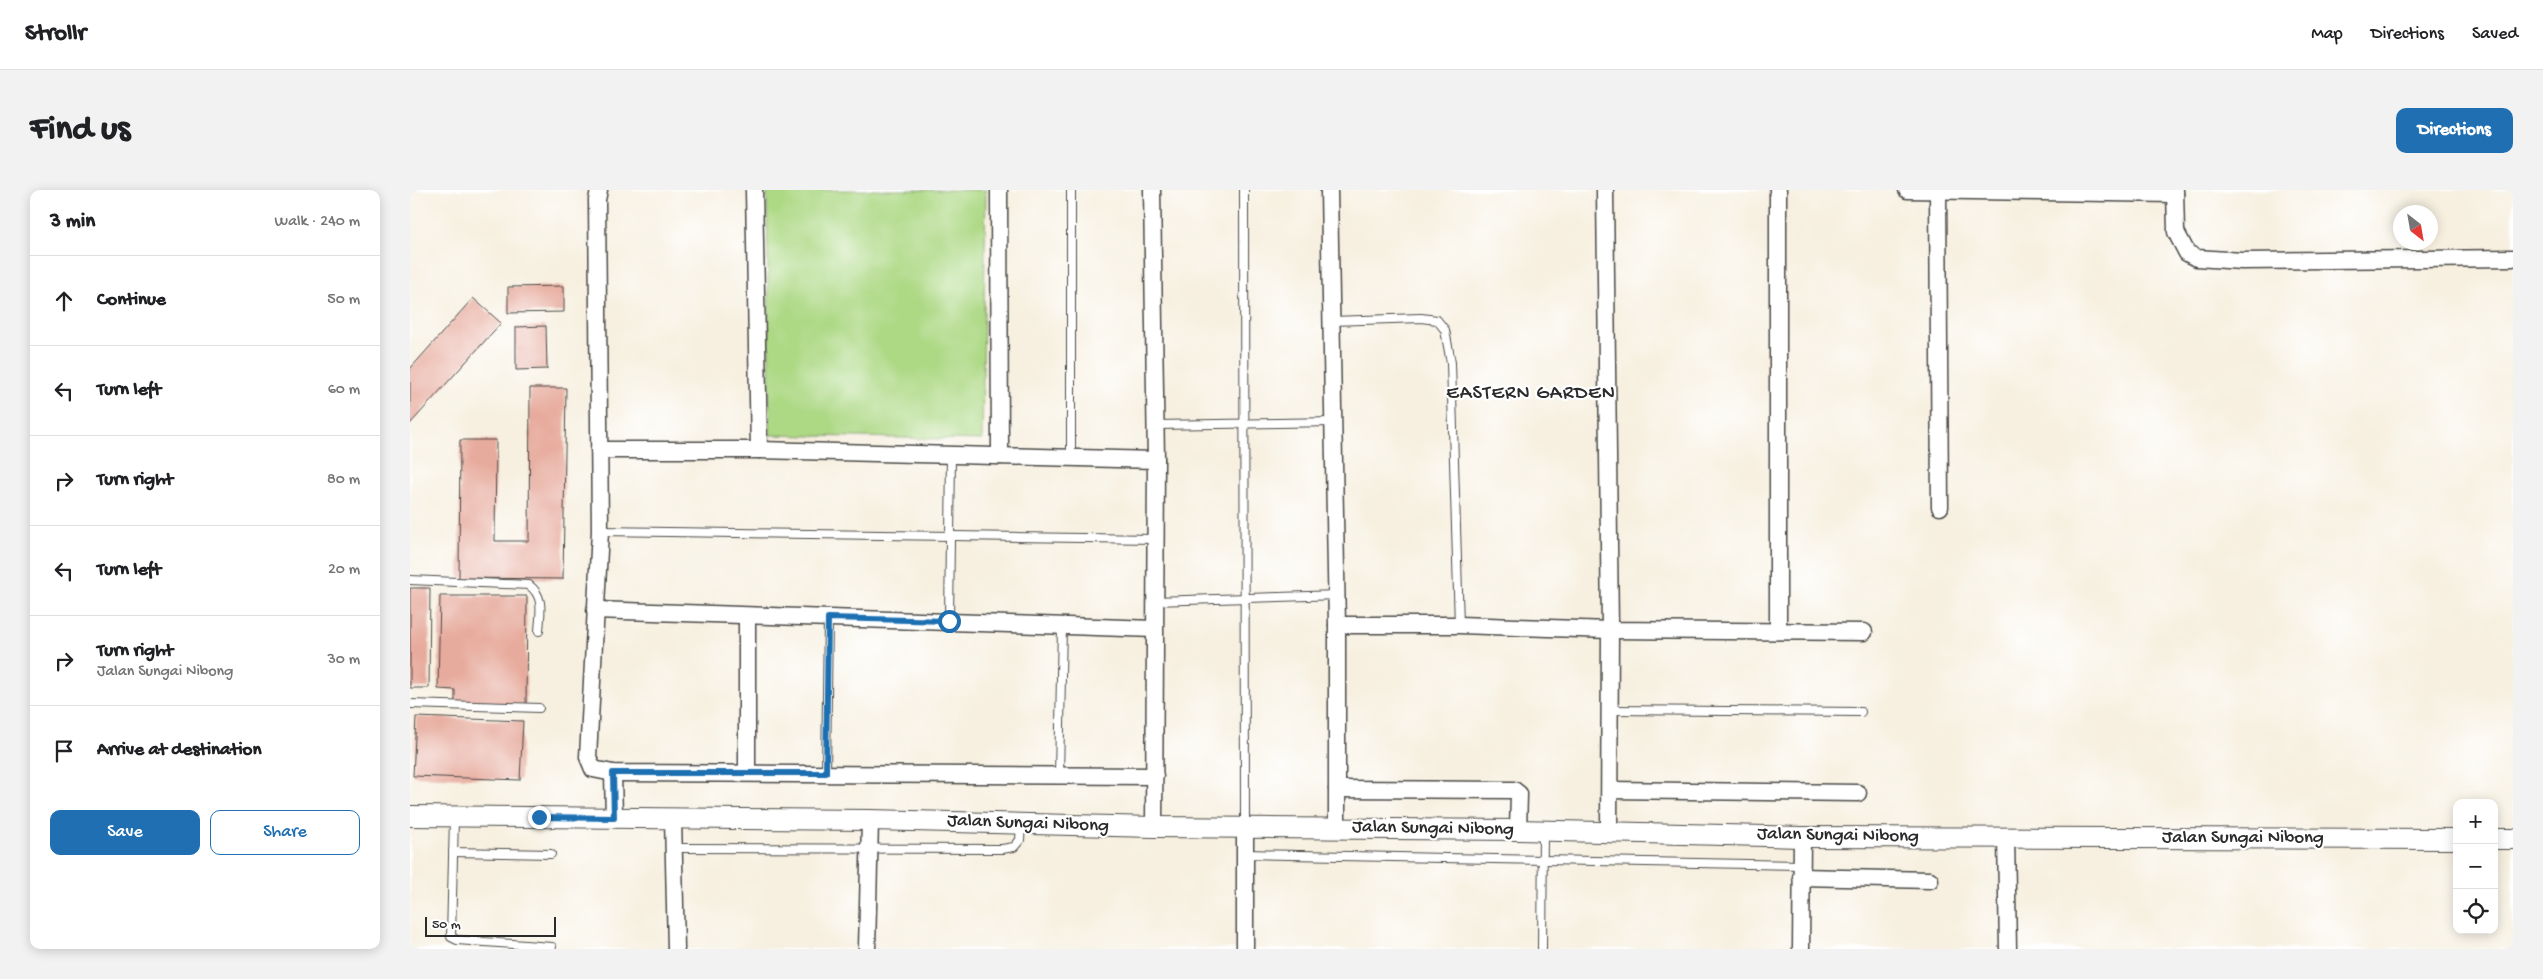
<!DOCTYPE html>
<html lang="en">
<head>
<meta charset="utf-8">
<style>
	:root { --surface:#fff; --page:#f2f2f2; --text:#202124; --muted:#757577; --line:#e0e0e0; --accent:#1f6fb2 }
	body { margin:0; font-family:"Gochi Hand",sans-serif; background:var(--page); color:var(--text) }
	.controls { position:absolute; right:15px; bottom:15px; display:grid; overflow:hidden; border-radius:10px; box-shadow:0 2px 12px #0003 }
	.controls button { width:45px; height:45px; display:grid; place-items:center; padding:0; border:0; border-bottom:1px solid var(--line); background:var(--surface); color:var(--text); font:25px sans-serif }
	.compass { position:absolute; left:1983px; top:15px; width:45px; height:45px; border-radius:50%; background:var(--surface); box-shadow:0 2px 12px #0003; rotate:149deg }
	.scale { position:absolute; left:15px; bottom:12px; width:131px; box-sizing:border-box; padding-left:5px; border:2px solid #2b2b2b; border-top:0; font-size:14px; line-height:18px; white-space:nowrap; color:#2b2b2b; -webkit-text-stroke:4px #fff; paint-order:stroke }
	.stop { position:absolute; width:15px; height:15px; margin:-11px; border:4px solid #1f6fb2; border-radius:50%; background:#fff }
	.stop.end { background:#1f6fb2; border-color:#fff; box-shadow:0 1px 5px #0008 }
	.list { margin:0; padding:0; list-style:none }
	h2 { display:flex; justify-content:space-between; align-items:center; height:65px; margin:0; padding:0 20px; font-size:21px }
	h2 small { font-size:16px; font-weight:400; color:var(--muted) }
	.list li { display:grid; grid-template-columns:32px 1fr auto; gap:15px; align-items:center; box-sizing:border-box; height:90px; padding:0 20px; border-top:1px solid var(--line) }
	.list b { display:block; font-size:19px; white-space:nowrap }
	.list p { margin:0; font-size:16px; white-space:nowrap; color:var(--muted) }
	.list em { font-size:16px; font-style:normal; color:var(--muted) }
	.actions { display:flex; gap:10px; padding:15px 20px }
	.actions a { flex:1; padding:11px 0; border:1px solid var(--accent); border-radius:10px; text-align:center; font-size:18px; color:var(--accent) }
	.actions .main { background:var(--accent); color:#fff }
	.icon { flex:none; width:28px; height:28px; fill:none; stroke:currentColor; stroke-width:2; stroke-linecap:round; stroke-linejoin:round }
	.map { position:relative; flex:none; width:2103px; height:759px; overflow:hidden; border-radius:10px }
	header { display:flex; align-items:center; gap:30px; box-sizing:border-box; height:70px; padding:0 25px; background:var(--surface); border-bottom:1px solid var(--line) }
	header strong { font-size:24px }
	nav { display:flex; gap:28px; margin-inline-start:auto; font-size:18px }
	.intro { display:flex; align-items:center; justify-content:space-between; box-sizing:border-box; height:120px; padding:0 30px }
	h1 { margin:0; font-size:35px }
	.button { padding:12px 22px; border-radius:10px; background:var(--accent); color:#fff; font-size:18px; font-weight:700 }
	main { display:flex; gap:30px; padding:0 30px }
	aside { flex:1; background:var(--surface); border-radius:10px; box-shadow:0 2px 12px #0003 }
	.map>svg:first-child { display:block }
	.green { fill:#add985; stroke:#6c8258 }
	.building { fill:#e7ab9d }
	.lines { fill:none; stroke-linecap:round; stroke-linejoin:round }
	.service-casing { stroke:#4a4946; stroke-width:10 }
	.minor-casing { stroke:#4a4946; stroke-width:19 }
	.tertiary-casing { stroke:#4a4946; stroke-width:22 }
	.service { stroke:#fff; stroke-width:8 }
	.minor { stroke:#fff; stroke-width:16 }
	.tertiary { stroke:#fff; stroke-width:20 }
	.route { stroke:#1f6fb2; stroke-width:6 }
	.labels { text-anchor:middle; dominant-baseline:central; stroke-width:4.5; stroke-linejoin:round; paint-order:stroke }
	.street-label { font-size:19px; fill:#2b2b2b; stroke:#fff }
	.neighbourhood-label { font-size:20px; letter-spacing:1px; fill:#2b2b2b; stroke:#fff }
</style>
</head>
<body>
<header>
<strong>Strollr</strong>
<nav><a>Map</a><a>Directions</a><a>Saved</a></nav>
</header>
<div class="intro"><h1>Find us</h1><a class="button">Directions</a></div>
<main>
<aside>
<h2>3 min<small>Walk · 240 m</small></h2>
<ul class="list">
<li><svg class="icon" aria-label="ahead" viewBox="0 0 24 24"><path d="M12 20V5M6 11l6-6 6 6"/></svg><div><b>Continue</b></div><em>50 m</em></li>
<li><svg class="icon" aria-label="left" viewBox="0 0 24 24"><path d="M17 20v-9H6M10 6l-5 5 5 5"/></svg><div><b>Turn left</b></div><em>60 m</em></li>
<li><svg class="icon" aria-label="right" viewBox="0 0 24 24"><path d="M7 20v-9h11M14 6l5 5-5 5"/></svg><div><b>Turn right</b></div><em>80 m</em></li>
<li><svg class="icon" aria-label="left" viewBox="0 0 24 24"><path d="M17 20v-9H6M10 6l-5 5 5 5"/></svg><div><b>Turn left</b></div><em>20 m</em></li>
<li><svg class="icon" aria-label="right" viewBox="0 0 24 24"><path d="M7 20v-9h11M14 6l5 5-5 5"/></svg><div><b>Turn right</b><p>Jalan Sungai Nibong</p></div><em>30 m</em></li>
<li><svg class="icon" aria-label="arrive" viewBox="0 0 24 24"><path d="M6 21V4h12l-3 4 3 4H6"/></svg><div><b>Arrive at destination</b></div></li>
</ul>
<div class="actions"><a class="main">Save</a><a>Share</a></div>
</aside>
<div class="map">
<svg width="2103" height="759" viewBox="0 0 2103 759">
	<rect width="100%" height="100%" fill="#fff"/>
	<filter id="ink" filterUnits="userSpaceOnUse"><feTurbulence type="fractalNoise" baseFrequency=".02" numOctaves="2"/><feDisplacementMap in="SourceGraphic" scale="10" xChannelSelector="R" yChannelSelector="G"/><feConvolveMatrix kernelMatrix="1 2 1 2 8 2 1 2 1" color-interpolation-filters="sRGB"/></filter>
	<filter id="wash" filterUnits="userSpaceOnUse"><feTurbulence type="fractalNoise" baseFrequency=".0096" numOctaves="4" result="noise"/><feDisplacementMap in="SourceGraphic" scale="20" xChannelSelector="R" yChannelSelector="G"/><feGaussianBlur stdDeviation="1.12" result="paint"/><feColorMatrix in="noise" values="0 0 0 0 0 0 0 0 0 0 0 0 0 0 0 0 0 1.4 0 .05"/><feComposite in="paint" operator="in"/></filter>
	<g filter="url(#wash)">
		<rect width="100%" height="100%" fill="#f7f0e0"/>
		<path class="green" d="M357,0H576L572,250L360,245Z"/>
		<g id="blocks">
			<g class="building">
				<path d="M154,96V122L98,123V97Z"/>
				<path d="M63,108L91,133L0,234V179Z"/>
				<path d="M136,136L137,179L106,180V137Z"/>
				<path d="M120,198H156L153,389L49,388L50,250H86L85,351H119Z"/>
				<path d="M0,398H20L19,498H0Z"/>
				<path d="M30,406H117L116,515L45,514V500L28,499Z"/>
				<path d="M6,527L113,531L110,590L3,586Z"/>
			</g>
		</g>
	</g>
	<g filter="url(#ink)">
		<use href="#blocks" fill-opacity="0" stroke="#4a4946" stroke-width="1"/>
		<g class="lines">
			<defs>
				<g id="service">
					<path d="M661,0V268"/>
					<path d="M834,0L835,638"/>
					<path d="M922,131L1011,128L1027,130L1035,140L1041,173L1049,435"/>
					<path d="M746,235L924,232"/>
					<path d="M190,341L746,349"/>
					<path d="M0,390L119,395C135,407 130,423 129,441"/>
					<path d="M745,411L927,405"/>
					<path d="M539,431L541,265"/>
					<path d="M0,514L129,518"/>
					<path d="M1200,520L1451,522"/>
					<path d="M416,583L418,428"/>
					<path d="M649,586L652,436"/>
					<path d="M44,628L41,747L47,750L142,757"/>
					<path d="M263,658L592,659L604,657L610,650L611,634"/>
					<path d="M43,662L141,664"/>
					<path d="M835,664L1392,675"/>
					<path d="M1132,759L1133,642"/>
				</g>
				<g id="minor">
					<path d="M189,0L187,10L190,341L178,567L183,579L203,583L745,586"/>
					<path d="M344,0L349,260"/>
					<path d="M589,0L590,266"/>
					<path d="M742,0L746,270L744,637"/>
					<path d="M919,0L927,435V637"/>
					<path d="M1195,0L1200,440L1199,642"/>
					<path d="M1368,0V441"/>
					<path d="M1497,0L1765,4"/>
					<path d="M1528,0L1530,317"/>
					<path d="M1765,0L1766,42L1777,63L1787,68L1832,71L2103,68"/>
					<path d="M189,260H349L746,270"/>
					<path d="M185,420L744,439"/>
					<path d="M927,435H1049L1200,440L1454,442"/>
					<path d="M337,582V426"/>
					<path d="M203,583L204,628"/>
					<path d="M927,599L1104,600L1109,604L1108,640"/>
					<path d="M1200,600L1448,603"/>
					<path d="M263,628L266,759"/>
					<path d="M1596,647L1598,759"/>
					<path d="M1391,687L1520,690"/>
					<path d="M457,759L460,630"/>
					<path d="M835,759V639"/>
					<path d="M1391,759L1392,647"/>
				</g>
				<g id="tertiary">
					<path d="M0,626L460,630L744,637L1108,640L1392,647L2047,649"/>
					<path d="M2084,649H2103"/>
				</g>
			</defs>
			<use href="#service" class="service-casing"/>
			<use href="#minor" class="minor-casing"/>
			<use href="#tertiary" class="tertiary-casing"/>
			<use href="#service" class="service"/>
			<use href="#minor" class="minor"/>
			<use href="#tertiary" class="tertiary"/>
		</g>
	</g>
	<g class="lines" filter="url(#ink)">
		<path class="route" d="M129,627L204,628L203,583H416L418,428L539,431"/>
	</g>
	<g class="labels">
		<g class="street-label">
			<text transform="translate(618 634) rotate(2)">Jalan Sungai Nibong</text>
			<text transform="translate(1023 639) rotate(1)">Jalan Sungai Nibong</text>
			<text transform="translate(1428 646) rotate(1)">Jalan Sungai Nibong</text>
			<text x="1833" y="648">Jalan Sungai Nibong</text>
		</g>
		<g class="neighbourhood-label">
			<text x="1121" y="204">EASTERN GARDEN</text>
		</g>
	</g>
</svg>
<div class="controls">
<button>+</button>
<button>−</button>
<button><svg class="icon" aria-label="locate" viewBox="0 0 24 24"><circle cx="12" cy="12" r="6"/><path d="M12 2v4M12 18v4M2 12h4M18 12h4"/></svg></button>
</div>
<svg class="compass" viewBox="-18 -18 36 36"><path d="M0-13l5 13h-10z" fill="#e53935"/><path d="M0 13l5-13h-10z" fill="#757577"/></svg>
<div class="scale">50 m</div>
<div class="stop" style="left:539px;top:431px"></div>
<div class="stop end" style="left:129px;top:627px"></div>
</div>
</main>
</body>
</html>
